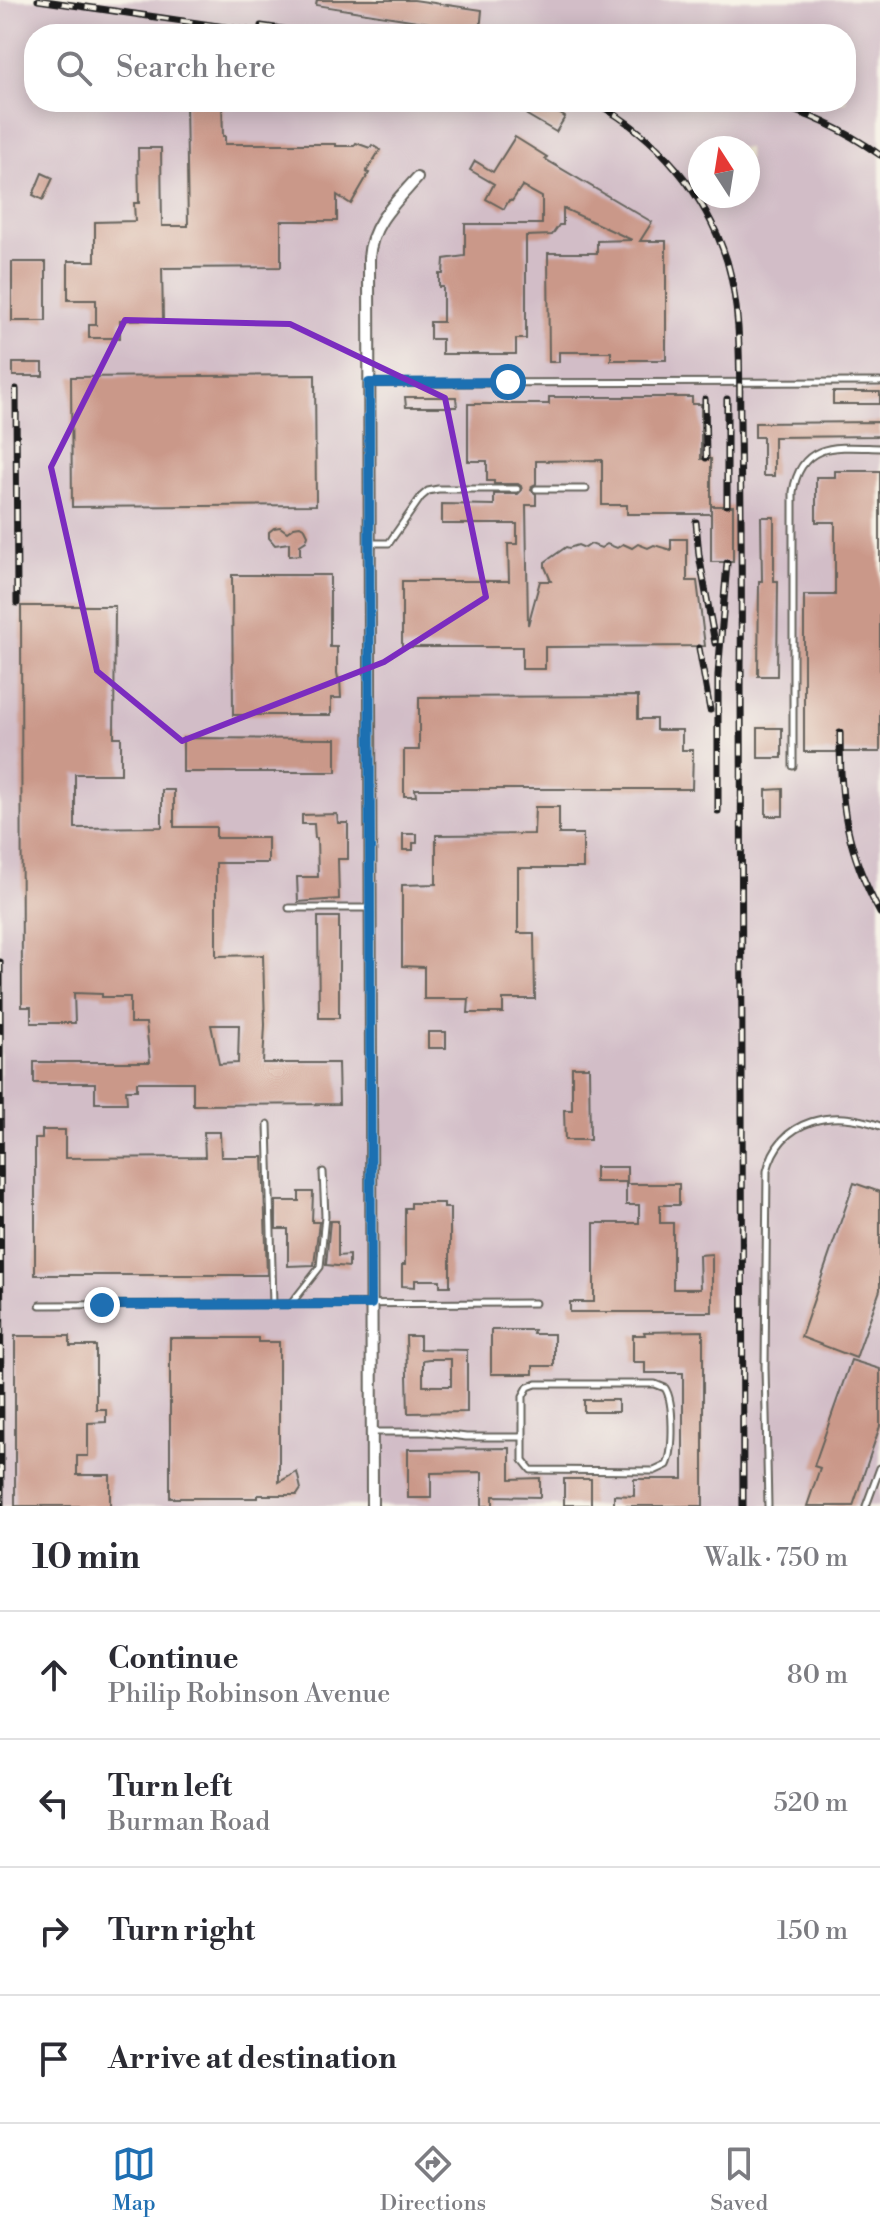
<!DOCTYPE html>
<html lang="en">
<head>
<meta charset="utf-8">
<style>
	:root { --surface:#fff; --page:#f7f7f7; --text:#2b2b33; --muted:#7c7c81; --line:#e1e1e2; --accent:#1f6fb2 }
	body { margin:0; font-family:"Libre Bodoni",serif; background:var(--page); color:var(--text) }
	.compass { position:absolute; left:688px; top:136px; width:72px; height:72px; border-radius:50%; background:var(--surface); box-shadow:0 4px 20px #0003; rotate:348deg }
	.stop { position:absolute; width:24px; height:24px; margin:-18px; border:6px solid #1f6fb2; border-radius:50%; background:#fff }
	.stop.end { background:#1f6fb2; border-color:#fff; box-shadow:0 2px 8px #0008 }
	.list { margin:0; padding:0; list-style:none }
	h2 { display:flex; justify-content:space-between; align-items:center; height:104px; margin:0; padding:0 32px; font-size:34px }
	h2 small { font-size:26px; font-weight:400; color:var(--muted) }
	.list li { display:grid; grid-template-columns:52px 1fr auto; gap:24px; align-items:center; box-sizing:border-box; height:128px; padding:0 32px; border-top:2px solid var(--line) }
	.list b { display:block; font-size:30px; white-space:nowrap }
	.list p { margin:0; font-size:26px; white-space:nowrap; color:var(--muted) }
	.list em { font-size:26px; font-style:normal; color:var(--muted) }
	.icon { flex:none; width:44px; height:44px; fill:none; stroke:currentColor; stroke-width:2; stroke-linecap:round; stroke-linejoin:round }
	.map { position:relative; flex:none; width:880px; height:1506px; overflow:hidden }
	.search { position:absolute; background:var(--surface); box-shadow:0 4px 20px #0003; left:24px; right:24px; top:24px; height:88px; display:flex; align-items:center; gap:20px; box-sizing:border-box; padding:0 28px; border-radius:32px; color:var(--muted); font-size:30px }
	.sheet { height:616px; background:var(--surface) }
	nav { display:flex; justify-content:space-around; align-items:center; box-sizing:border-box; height:112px; border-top:2px solid var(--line); background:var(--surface); font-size:22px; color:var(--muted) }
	nav a { display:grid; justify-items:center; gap:4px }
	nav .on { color:var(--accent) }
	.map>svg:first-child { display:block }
	.industrial { fill:#d2bdc7; fill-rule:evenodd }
	.building { fill:#ca9889; fill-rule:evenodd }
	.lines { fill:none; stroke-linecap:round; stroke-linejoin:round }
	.lane-casing { stroke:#66645c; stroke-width:9 }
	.street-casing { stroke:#66645c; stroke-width:14 }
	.lane { stroke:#fff; stroke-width:5 }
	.street { stroke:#fff; stroke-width:10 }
	.rail-casing { stroke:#1c1c1c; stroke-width:7 }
	.rail { stroke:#f7f3e8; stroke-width:4; stroke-dasharray:12; stroke-linecap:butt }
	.route { stroke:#1f6fb2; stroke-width:10 }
	.marked { fill:none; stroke:#7b2cbf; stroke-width:6; stroke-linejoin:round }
</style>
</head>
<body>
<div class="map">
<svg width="880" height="1506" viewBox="0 0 880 1506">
	<rect width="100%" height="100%" fill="#f7f3e8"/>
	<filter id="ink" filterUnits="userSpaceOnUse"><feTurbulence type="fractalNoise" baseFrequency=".0125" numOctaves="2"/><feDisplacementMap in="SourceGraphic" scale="16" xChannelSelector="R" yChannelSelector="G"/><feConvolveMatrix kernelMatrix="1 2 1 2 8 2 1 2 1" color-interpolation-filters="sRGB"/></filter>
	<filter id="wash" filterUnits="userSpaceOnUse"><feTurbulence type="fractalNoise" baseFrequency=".006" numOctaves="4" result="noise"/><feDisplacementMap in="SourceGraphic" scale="32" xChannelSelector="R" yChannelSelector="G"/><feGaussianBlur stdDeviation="1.8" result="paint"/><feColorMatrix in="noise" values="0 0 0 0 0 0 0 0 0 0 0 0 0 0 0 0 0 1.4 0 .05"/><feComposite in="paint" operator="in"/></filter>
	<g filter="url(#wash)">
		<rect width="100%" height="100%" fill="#f0e9d3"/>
		<path class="industrial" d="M0,0H880V1506H0ZM34,34H846V102H34ZM700,148H748V196H700Z"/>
		<g id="blocks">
			<g class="building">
				<path d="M317,0H414L482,10L480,31L316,5Z"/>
				<path d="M186,102H222L223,136H225V144H336V146H354L356,143L370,148L372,145L380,150L366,172L369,173L351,204L337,195V221H281V267L162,268L163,319L120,320V338H89V325H96V300H68V261H95V222L135,221L134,203H139L138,148H161L162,226H188Z"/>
				<path d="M535,102H540L565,117L556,132L527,115Z"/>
				<path d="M515,137L547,157L545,159L652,222L640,241H666V360H611V352H559V362H549L548,253H597V241L632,240L563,208V225H559L552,235L526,236V339H516V354H442V339H430V322H443V287H439V274H443L444,259L465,256V224H542V197L522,186L512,201L509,200L504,209L486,199L494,184L470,170L475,161L493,172Z"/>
				<path d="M42,173L53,178L43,200L33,195Z"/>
				<rect x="12" y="262" width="34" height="59"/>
				<rect x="13" y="363" width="30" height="13"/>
				<path d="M315,375L316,505L72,507L71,377Z"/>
				<rect x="833" y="392" width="47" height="12"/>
				<path d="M405,397H456L457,407H406Z"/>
				<path d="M549,397H692V404H701V459H711V514H627V505H602V460L536,461V484L532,486L531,490L536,494V505H526L528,625L540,581H551L545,567V562L566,547L569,548L578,545L585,548L591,544L601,548L607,544L617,548L623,544L632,548L638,544L648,548L654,545L671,550V539H687V581H697L705,646L545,647V669H522V647H402V581H509L508,544H517V524H442V504L494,505V494H518L522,490L521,486L518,484H494V481H487V461H468V404H549Z"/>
				<path d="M880,422V436L774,437V476H763V437H755V423Z"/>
				<path d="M835,471H880V752H804V595H835V522H816V477H835Z"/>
				<rect x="711" y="506" width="22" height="56"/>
				<path d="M761,517H774V581H778L777,676H758L759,581H762Z"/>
				<path d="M300,526L305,529L308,535L306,541L300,545V555L289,556V543L275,545L269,538V532L274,528L280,527L287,532L294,527Z"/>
				<path d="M232,575H330V647H337V673L338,678L340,679L341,698H331V715H233Z"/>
				<path d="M21,606H115L114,737H121V774H75V828L162,827V790H174V827H216V838H268V863H216V956L263,955L265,1025L263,1063H338L339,1104L193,1105V1082H137V1090H126L127,1103H95V1083H34V1062H150L146,1023H130V997H102V994L74,993L75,1023H31V1007H22ZM211,1025H239L238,1063L219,1064Z"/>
				<path d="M638,696V719H656V730H682V750H693L692,789H415L416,796H404V750H419V697Z"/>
				<rect x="758" y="728" width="24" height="30"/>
				<path d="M183,738L336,739V772H183Z"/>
				<path d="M783,789V816H766V790Z"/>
				<path d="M535,807H559V834H583V868H518V933H534L535,999H503V1013H468L469,999H424V967L402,966V885L436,884V835L534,834Z"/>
				<path d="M337,814L338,823H348V859H338L339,899L298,902L297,877H318L317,838H315L314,824H302V815Z"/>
				<path d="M403,834H417V843H413V850H403Z"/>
				<path d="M318,917H339V1018H319Z"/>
				<rect x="428" y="1032" width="18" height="16"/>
				<path d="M572,1067H589L590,1140H565L564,1110H572Z"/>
				<path d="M42,1130H65V1158L205,1157L204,1132H220L221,1157H263L267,1275H35V1139H42Z"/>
				<rect x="595" y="1167" width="32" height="15"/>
				<path d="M854,1183L880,1192V1290L856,1358L801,1337Z"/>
				<path d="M626,1184H679V1205H660V1223H673V1289H700L699,1255L712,1254V1312H570V1302H594V1223H639V1205H626Z"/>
				<path d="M299,1192H313L312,1222H319L314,1265L288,1266V1229H276V1201H299Z"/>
				<path d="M411,1203H444V1208H450V1286H440V1280H415V1287L402,1286V1265H405V1208H411Z"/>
				<path d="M330,1221H338V1256L349,1255V1267L326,1265Z"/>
				<path d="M491,1330H534L533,1334H554V1366H533V1374H491Z"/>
				<path d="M703,1331V1506H614V1495L634,1496V1479H683V1373H645V1362H633V1335H645L644,1332Z"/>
				<path d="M15,1336H70V1346H96V1409H106V1422L88,1423V1456H77V1475H110V1506H15Z"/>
				<path d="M406,1336H420V1349L467,1350V1412L408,1413ZM429,1359H451V1386H423V1360Z"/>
				<path d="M170,1338H258V1342H279V1482L297,1472L301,1489L297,1495H258V1498H170Z"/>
				<path d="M851,1360L880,1369V1426L853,1506H807L820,1468L814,1466Z"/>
				<rect x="584" y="1400" width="34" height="12"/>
				<path d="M510,1448V1479L540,1478V1497L493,1496V1506H482V1472L431,1473V1498H408V1449Z"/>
				<rect x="564" y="1479" width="27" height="26"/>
			</g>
		</g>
	</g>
	<g filter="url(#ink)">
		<use href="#blocks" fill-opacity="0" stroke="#66645c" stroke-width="2"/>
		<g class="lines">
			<defs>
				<g id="lane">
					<path d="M370,383L880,382"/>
					<path d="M536,489H586"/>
					<path d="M370,543H389L421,497L428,491L438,489H517"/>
					<path d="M793,766V492C801,440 839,447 880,448"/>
					<path d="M289,908H369"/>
					<path d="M268,1124L273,1304"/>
					<path d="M291,1304L320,1267L325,1216L323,1172"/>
					<path d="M40,1305L535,1303"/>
					<path d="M536,1384H655L665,1388C674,1401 674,1450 667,1465L654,1471L531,1470L523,1460V1396L528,1387Z"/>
					<path d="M373,1432H428L466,1437H523"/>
					<path d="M768,1506L765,1367L767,1171C780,1118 834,1108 880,1126"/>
					<path d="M866,1506L880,1468"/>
				</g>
				<path id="street" d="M372,1506L369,258C371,224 395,203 417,178"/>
			</defs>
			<use href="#lane" class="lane-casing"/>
			<use href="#street" class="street-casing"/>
			<use href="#lane" class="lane"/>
			<use href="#street" class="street"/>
			<defs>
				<g id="rail">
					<path d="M38,0L273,34"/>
					<path d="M261,26L317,34"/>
					<path d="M594,102C657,136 705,192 727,261C742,313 739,368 740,421C741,504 742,587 741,670C741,949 743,1227 743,1506"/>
					<path d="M766,102C807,112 846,131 880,155"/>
					<path d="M16,389L17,603"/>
					<path d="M705,399L706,458"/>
					<path d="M727,399V505"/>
					<path d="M696,522L699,555L715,643"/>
					<path d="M699,648L710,710"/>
					<path d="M840,733C840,804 846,850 880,913"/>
					<path d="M718,811V675L727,563"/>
					<path d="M0,962L1,1506"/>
				</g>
			</defs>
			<use href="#rail" class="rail-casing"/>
			<use href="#rail" class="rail"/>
		</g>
	</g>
	<g class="lines" filter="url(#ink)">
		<path class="route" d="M102,1305L371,1304L369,383L508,382"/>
	</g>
	<path class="marked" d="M125,320L290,324L445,398L486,597L384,662L182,741L97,671L51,467Z"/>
</svg>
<svg class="compass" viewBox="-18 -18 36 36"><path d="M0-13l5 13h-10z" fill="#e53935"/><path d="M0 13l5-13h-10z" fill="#7c7c81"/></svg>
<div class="stop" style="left:508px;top:382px"></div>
<div class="stop end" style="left:102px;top:1305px"></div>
<div class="search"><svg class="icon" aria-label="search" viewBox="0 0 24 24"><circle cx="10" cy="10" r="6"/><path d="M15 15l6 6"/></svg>Search here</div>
</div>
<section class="sheet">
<h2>10 min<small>Walk · 750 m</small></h2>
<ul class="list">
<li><svg class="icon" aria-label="ahead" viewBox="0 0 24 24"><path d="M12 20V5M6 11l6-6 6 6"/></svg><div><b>Continue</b><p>Philip Robinson Avenue</p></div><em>80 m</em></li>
<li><svg class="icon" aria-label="left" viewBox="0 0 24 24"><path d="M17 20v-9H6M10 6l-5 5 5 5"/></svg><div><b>Turn left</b><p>Burman Road</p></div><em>520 m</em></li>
<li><svg class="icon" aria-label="right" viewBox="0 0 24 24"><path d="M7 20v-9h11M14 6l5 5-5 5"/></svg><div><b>Turn right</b></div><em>150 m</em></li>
<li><svg class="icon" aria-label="arrive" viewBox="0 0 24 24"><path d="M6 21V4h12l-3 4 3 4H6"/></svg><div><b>Arrive at destination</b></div></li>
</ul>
</section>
<nav>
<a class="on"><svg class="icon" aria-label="map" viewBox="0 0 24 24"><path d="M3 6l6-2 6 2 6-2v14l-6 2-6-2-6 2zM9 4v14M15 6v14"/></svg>Map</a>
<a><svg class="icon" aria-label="directions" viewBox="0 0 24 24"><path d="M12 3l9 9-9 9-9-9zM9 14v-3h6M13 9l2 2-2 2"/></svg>Directions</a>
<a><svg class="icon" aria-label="saved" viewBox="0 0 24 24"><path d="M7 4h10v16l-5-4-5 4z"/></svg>Saved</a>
</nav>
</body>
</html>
